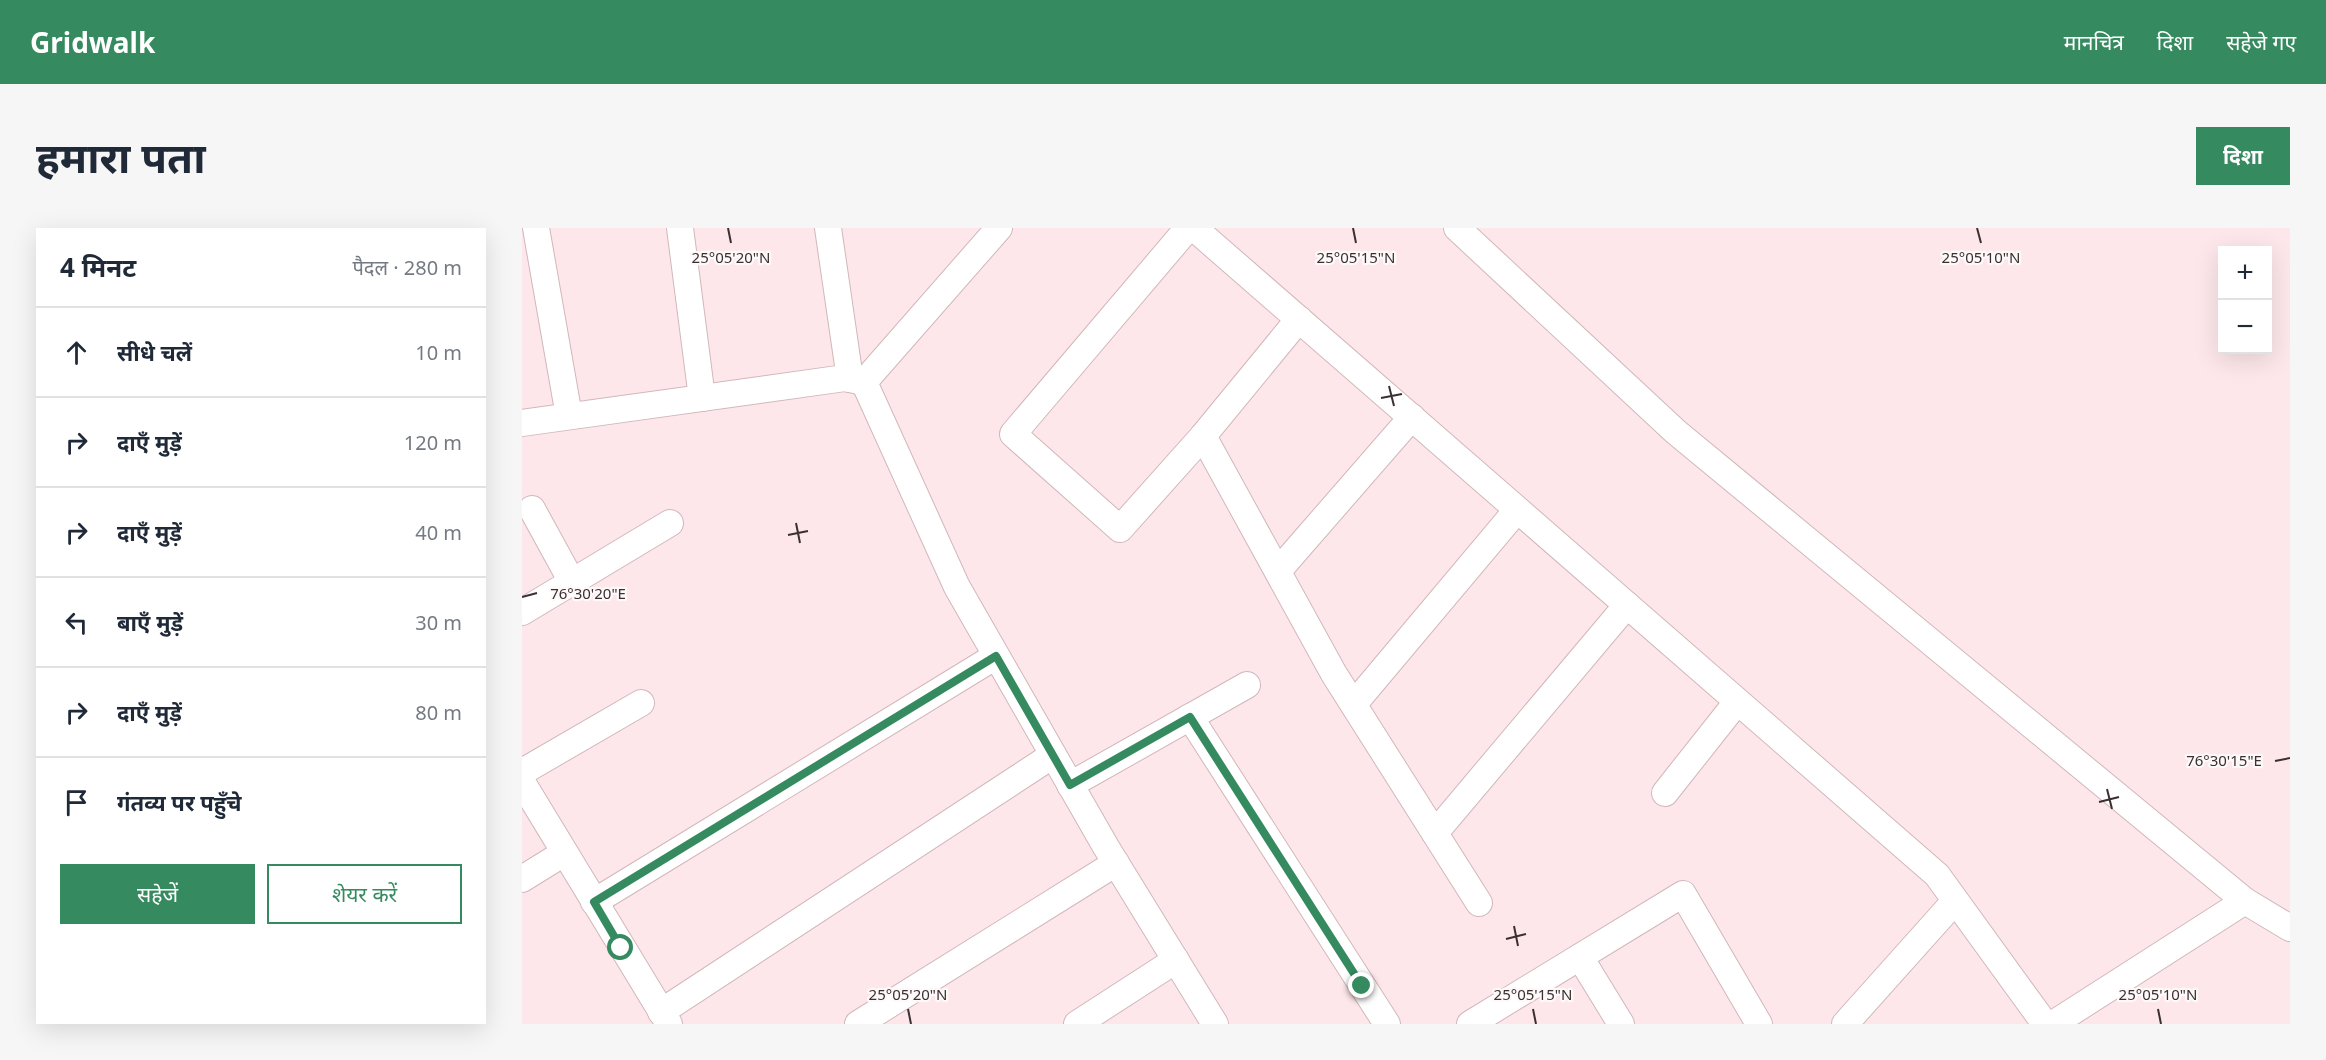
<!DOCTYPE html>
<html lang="hi">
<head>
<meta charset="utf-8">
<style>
	:root { --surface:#fff; --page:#f6f6f7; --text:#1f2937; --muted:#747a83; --line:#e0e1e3; --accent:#358b5f }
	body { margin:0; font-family:"Noto Sans","Noto Sans Devanagari",sans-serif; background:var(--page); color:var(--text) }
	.controls { position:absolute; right:18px; top:18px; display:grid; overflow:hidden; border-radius:0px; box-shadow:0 6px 24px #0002 }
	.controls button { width:54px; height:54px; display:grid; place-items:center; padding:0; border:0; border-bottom:2px solid var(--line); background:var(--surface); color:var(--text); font:30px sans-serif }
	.stop { position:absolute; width:18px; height:18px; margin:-14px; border:4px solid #358b5f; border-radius:50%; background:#fff }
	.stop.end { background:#358b5f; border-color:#fff; box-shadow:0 2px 6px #0008 }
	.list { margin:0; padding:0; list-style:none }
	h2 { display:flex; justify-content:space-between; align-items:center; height:78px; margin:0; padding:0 24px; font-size:26px }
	h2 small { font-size:20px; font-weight:400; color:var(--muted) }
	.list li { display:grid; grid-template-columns:39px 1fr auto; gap:18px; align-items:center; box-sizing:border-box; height:90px; padding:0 24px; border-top:2px solid var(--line) }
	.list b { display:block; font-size:22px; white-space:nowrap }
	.list em { font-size:20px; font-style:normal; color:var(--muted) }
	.actions { display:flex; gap:12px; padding:18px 24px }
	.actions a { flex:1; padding:14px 0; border:2px solid var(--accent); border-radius:0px; text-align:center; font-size:21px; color:var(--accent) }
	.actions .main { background:var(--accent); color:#fff }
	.icon { flex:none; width:33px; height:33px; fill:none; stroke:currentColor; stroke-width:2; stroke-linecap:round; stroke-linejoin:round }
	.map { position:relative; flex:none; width:1768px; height:796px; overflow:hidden; border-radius:0px }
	header { display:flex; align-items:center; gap:36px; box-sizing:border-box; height:84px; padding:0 30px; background:var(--accent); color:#fff }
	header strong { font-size:28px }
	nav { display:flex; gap:33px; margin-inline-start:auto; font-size:21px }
	.intro { display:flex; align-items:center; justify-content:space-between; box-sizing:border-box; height:144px; padding:0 36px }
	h1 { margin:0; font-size:42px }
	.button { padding:15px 27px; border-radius:0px; background:var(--accent); color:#fff; font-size:21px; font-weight:700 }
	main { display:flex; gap:36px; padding:0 36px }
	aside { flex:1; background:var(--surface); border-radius:0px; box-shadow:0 6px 24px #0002 }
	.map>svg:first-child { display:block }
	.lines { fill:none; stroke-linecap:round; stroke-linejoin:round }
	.minor-casing { stroke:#d1b7ba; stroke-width:28 }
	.minor { stroke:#fff; stroke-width:26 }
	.route { stroke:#358b5f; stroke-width:8 }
	.ticks { fill:none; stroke:#3a2f31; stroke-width:2 }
	.ticks-label { font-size:15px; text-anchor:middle; fill:#3a2f31; stroke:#fef9f9; stroke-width:4.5; stroke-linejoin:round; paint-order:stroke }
</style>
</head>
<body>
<header>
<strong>Gridwalk</strong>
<nav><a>मानचित्र</a><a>दिशा</a><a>सहेजे गए</a></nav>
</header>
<div class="intro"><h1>हमारा पता</h1><a class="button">दिशा</a></div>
<main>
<aside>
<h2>4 मिनट<small>पैदल · 280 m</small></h2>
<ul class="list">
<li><svg class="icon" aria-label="ahead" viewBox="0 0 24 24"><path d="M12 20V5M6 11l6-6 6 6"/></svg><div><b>सीधे चलें</b></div><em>10 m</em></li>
<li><svg class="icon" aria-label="right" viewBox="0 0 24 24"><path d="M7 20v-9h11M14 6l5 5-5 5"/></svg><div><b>दाएँ मुड़ें</b></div><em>120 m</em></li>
<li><svg class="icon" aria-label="right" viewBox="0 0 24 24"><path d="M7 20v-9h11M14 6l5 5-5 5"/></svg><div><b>दाएँ मुड़ें</b></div><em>40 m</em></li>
<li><svg class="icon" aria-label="left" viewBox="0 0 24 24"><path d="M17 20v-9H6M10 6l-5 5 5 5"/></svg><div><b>बाएँ मुड़ें</b></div><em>30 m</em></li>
<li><svg class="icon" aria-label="right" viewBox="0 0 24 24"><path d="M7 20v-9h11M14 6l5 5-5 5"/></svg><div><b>दाएँ मुड़ें</b></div><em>80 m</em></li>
<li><svg class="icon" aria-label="arrive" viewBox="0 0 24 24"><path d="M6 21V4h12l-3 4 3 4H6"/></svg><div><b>गंतव्य पर पहुँचे</b></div></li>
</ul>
<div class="actions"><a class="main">सहेजें</a><a>शेयर करें</a></div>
</aside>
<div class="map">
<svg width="1768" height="796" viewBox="0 0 1768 796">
	<rect width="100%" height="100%" fill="#fde7ea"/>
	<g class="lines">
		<defs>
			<g id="minor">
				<path d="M14,0L47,188"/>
				<path d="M158,0L180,170"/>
				<path d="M306,0L328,151"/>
				<path d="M477,0L342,154L435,359L584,619L693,796"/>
				<path d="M666,0L491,206L598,301L681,208L777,91"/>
				<path d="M672,0L1415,647L1523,796"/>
				<path d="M935,0L1154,204L1723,673L1768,700"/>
				<path d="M0,195L323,150L342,154"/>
				<path d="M681,208L812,446L957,675"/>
				<path d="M10,281L50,354"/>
				<path d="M756,343L890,189"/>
				<path d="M0,384L148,295"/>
				<path d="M832,476L995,282"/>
				<path d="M668,489L865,796"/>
				<path d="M0,544L119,475"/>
				<path d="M0,554L147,796"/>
				<path d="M548,557L725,457"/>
				<path d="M1143,565L1215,474"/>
				<path d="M913,605L1105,377"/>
				<path d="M0,651L42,625"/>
				<path d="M72,674L474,428"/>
				<path d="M1058,729L1099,796"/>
				<path d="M139,784L531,527"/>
				<path d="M336,796L594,635"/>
				<path d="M555,796L654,732"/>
				<path d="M948,796L1161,666L1237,796"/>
				<path d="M1323,796L1433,673"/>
				<path d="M1531,796L1723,673"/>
			</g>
		</defs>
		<use href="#minor" class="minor-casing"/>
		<use href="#minor" class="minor"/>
	</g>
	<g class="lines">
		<path class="route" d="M99,720L72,674L474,428L548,557L668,489L840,758"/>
	</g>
	<path class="ticks" d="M206,0L209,15M831,0L834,15M1455,0L1459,15M867,158L872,178M859,170L880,166M274,295L278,315M266,307L286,303M0,369L15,365M1753,533L1768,530M1585,561L1590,581M1577,574L1597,569M992,698L996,718M984,711L1004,706M386,781L389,796M1011,781L1014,796M1636,781L1639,796"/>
	<g class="ticks-label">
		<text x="209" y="35">25°05'20"N</text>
		<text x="834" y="35">25°05'15"N</text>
		<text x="1459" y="35">25°05'10"N</text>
		<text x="66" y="371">76°30'20"E</text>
		<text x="1702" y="538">76°30'15"E</text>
		<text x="386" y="772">25°05'20"N</text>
		<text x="1011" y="772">25°05'15"N</text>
		<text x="1636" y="772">25°05'10"N</text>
	</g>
</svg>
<div class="controls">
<button>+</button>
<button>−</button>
</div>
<div class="stop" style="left:99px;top:720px"></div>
<div class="stop end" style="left:840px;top:758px"></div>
</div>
</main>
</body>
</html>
